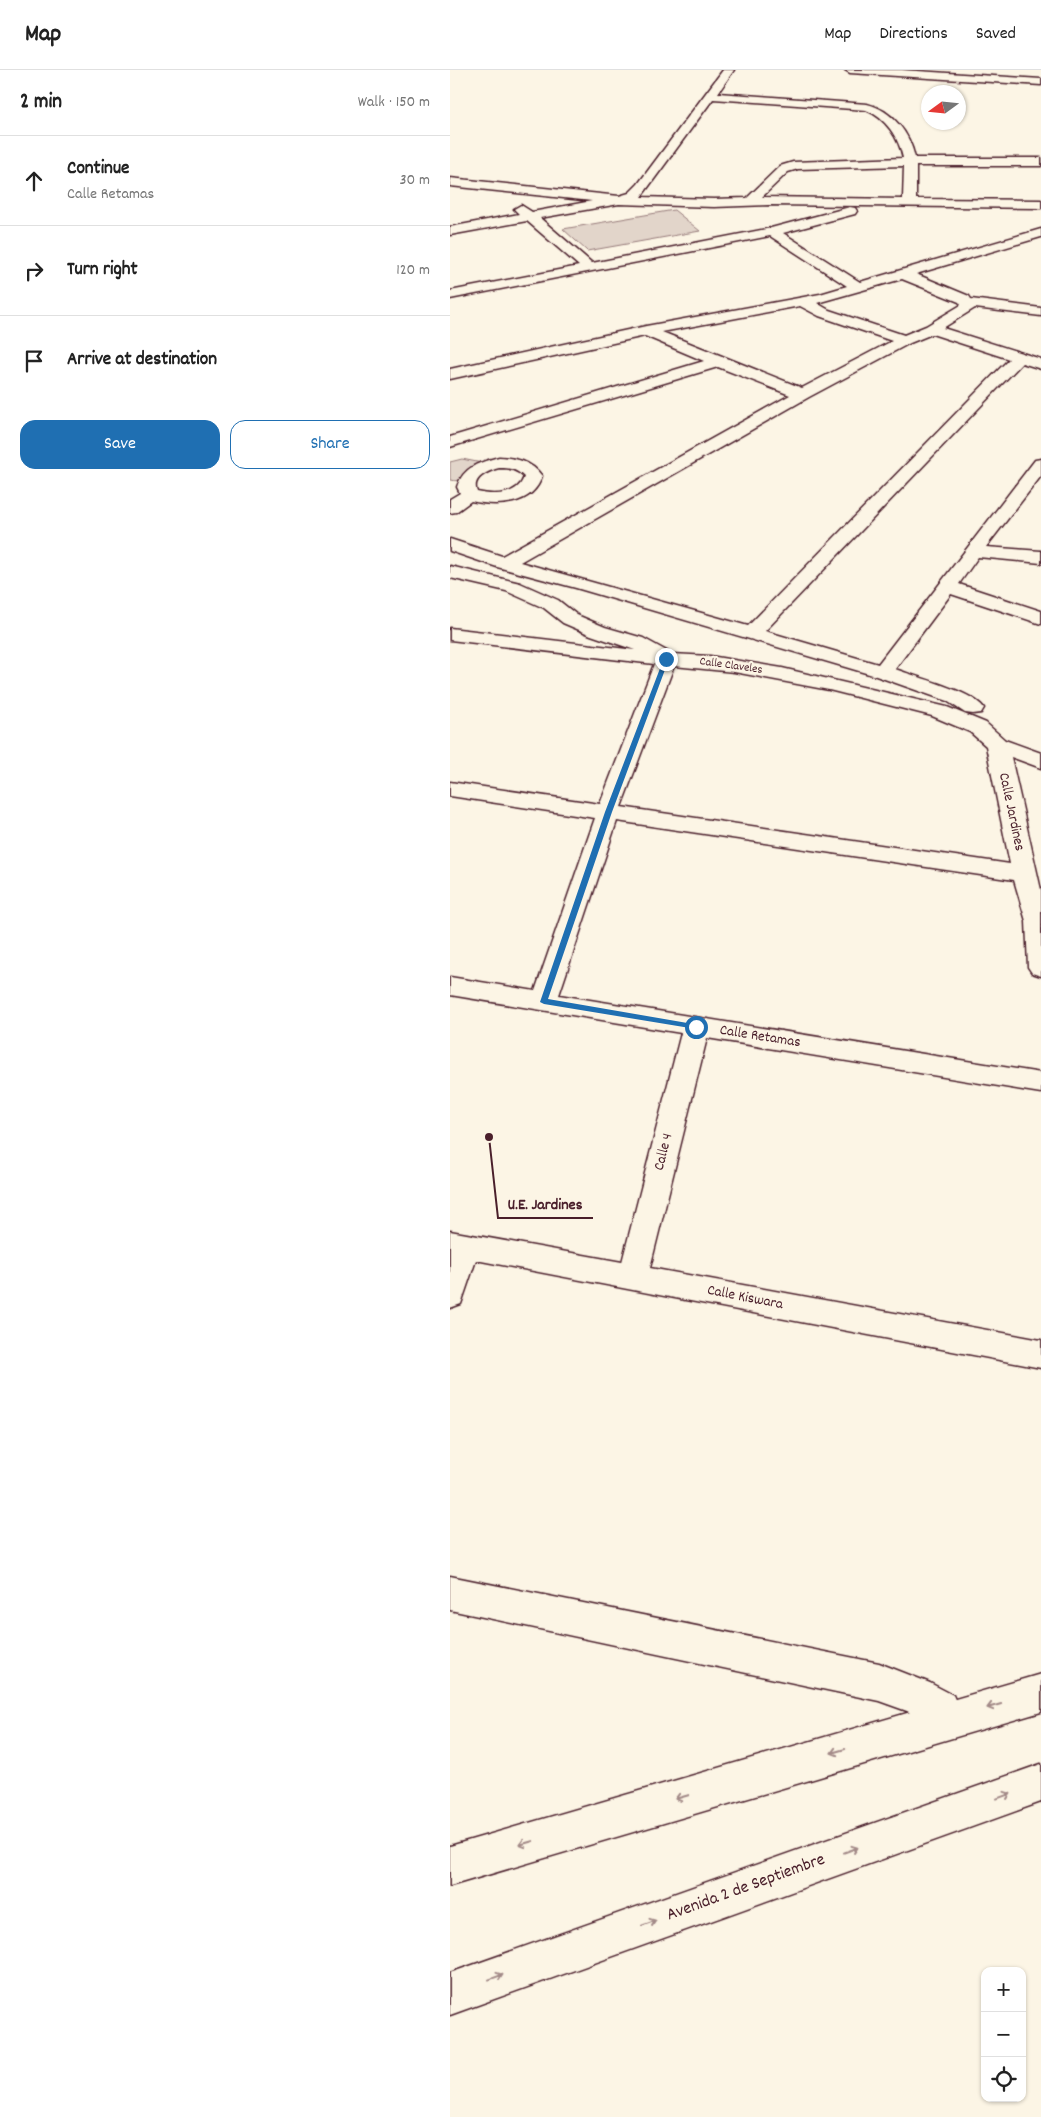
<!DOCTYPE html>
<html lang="en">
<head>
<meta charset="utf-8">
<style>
	:root { --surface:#fff; --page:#f6f6f6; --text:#222; --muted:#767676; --line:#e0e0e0; --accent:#1f6fb2 }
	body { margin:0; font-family:Dekko,sans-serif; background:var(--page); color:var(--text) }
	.controls { position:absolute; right:15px; bottom:15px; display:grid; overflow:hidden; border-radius:10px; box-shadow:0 1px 4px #0004 }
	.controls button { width:45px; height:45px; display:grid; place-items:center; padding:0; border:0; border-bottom:1px solid var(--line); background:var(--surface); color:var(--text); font:25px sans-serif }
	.compass { position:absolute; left:471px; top:15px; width:45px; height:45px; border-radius:50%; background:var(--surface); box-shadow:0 1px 4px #0004; rotate:255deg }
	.stop { position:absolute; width:15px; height:15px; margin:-11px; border:4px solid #1f6fb2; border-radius:50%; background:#fff }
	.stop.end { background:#1f6fb2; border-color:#fff; box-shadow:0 1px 5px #0008 }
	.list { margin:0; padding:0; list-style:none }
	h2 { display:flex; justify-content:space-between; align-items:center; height:65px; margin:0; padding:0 20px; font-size:21px }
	h2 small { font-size:16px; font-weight:400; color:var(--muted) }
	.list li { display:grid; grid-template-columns:32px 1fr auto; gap:15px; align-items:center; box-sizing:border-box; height:90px; padding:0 20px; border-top:1px solid var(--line) }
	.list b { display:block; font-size:19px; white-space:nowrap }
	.list p { margin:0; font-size:16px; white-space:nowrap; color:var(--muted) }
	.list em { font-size:16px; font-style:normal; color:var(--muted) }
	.actions { display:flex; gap:10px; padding:15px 20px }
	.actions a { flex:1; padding:11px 0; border:1px solid var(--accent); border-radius:15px; text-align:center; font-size:18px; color:var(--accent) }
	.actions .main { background:var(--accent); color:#fff }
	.icon { flex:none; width:28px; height:28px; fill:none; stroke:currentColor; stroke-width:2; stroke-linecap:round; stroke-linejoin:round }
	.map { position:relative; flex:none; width:591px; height:2047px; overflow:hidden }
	header { display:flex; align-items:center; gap:30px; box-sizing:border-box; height:70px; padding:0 25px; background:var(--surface); border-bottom:1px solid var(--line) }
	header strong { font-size:24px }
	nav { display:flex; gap:28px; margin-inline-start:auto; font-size:18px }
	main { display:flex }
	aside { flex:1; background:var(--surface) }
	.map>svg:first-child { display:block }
	.green { fill:#e2d5ca; stroke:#967a7a }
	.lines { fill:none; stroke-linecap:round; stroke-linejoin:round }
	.minor-casing { stroke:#4a1f2b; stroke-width:3 }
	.tertiary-casing { stroke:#4a1f2b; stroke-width:3 }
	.minor { fill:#fcf5e5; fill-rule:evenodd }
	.tertiary { fill:#fcf5e5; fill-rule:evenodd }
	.oneway { stroke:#a38a88 }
	.route { fill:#1f6fb2 }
	.labels { text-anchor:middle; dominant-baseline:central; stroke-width:4; stroke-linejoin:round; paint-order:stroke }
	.far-street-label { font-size:12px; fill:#4a1f2b; stroke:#fcf5e5 }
	.street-label { font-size:15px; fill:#4a1f2b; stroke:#fcf5e5 }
	.near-street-label { font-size:18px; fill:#4a1f2b; stroke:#fcf5e5 }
	.leader { fill:none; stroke:#4a1f2b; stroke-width:2 }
	.callout-dot { fill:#4a1f2b; stroke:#fcf5e5; stroke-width:2 }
	.callout-label { font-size:16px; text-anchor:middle; font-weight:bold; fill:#4a1f2b; stroke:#fcf5e5; stroke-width:4; stroke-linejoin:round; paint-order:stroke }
</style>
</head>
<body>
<header>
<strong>Map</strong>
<nav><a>Map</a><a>Directions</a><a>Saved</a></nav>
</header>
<main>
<aside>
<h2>2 min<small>Walk · 150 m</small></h2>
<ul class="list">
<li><svg class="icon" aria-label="ahead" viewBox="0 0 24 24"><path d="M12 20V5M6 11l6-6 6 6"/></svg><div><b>Continue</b><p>Calle Retamas</p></div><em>30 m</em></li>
<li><svg class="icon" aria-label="right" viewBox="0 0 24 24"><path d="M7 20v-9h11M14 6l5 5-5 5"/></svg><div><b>Turn right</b></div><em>120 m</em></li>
<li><svg class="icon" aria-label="arrive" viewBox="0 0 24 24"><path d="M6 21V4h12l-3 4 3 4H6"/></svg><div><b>Arrive at destination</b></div></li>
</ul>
<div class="actions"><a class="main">Save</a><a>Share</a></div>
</aside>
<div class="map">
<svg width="591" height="2047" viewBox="0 0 591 2047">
	<rect width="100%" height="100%" fill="#fcf5e5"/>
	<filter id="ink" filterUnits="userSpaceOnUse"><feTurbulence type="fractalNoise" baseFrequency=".02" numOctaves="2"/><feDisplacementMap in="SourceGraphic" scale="10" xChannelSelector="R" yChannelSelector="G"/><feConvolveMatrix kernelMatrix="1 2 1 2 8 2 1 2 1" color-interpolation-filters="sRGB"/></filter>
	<g filter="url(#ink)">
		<g class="green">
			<path d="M224,140L250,161L137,181L113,159Z"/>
			<path d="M12,389L32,393L35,403C26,411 12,412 0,410V392Z"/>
		</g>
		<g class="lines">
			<defs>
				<g id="minor">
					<path d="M273,0H284L268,23L417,34C442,40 460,63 465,88H591V96H466V129L591,130V138L319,135L264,137L169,134L90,148L142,193L321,158L400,137L405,138L407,141L405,144L333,163L410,212L591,159V167L466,204L519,226L521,229L591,238V246L525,238L493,258L591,289V299L572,293L315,561L428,594L585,390L591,389V406L536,477L591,481V493L528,487L509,514L591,541V554L501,524L445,599C466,607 522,621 534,638L531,643L523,644L515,643L497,631L426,606L126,518L47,497L0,481V469L52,486L340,325L268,297L0,377V367L254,291L195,266L0,309V299L196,256L370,224L397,216L320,166L0,229V221L129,196L77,151L0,165V157L69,144L64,139L71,135L82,142L142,131L0,116V108L169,126L179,123L188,114ZM263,29L416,40C436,48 449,68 453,88L343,92L330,96L297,128L264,129L191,127ZM454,96L453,129L312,127L338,102L348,99ZM452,209L509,232L511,235L476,256L454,265L379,240L367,233ZM350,236L369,246L442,271L352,318L212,262ZM482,264L559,289L298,556L70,492L359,327L460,273Z"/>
					<path d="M395,0H452L591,9V15L400,3Z"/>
					<path d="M49,387C66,388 81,391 92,406C83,436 47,437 21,431L6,442L0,443V429L10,423L7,417C13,397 30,392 49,387ZM49,398C60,398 66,399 74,407C68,426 43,426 27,422C21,408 38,401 49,398Z"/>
					<path d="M0,496L70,513L108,530L127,545L155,557L193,568L222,584L260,586L332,598L497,637L536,653L555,670L591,683V698L561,687L591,820V906L582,903L578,897L576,851L564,810L167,751L109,925L591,1003V1023L257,968L200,1198L591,1270V1298L26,1190L11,1234L0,1238V1161L172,1192L231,963L0,925V907L85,921L145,748L0,726V712L150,734L204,594L0,570V558L185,580L141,565L113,553L94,538L56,521L0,508ZM224,596L284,602L379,620L482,646L520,662L536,676L560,794L171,737Z"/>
					<path d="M0,1506L429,1593L480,1613L503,1625L514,1650L508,1663L495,1669L482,1663L477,1651L457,1641L429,1631L0,1540Z"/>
				</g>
				<g id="tertiary">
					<path d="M591,1604V1642L0,1816V1776Z"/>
					<path d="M591,1694V1732L0,1945V1903Z"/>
				</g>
			</defs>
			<use href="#minor" class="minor-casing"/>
			<use href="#tertiary" class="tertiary-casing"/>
			<use href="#minor" class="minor"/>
			<use href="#tertiary" class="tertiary"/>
		</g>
		<defs><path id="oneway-shaft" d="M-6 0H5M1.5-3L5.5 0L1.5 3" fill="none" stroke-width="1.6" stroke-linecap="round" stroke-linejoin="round" transform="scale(1.25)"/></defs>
		<g class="oneway">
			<use href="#oneway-shaft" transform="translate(544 1636) rotate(164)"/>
			<use href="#oneway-shaft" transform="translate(388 1681) rotate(164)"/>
			<use href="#oneway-shaft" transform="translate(554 1726) rotate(-20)"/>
			<use href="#oneway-shaft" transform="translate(232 1727) rotate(164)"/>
			<use href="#oneway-shaft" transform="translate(76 1773) rotate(164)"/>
			<use href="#oneway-shaft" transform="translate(401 1780) rotate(-20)"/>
			<use href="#oneway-shaft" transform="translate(199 1853) rotate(-20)"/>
			<use href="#oneway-shaft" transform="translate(46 1907) rotate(-20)"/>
		</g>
	</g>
	<path class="route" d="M214,588L219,589L162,742L98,929L249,955L250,957L246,959L94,934L90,932L155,742Z"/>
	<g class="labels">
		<g class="far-street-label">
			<text transform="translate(281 596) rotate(8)">Calle Claveles</text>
		</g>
		<g class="street-label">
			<text transform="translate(561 742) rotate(78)">Calle Jardines</text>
			<text transform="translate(310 967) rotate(9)">Calle Retamas</text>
			<text transform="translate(214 1082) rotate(-76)">Calle 4</text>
			<text transform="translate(295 1228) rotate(11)">Calle Kiswara</text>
		</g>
		<g class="near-street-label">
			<text transform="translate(296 1818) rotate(-20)">Avenida 2 de Septiembre</text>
		</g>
	</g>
	<path class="leader" d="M39 1067L48 1148H143"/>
	<circle class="callout-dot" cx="39" cy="1067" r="5"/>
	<g class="callout-label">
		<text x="95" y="1139">U.E. Jardines</text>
	</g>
</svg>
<div class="controls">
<button>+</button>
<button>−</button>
<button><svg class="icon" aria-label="locate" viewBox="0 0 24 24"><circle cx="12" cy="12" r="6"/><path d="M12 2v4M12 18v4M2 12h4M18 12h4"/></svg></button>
</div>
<svg class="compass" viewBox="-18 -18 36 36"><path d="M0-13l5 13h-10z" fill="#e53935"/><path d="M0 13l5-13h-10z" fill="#767676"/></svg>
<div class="stop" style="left:246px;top:957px"></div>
<div class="stop end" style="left:216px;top:589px"></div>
</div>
</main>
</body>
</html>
